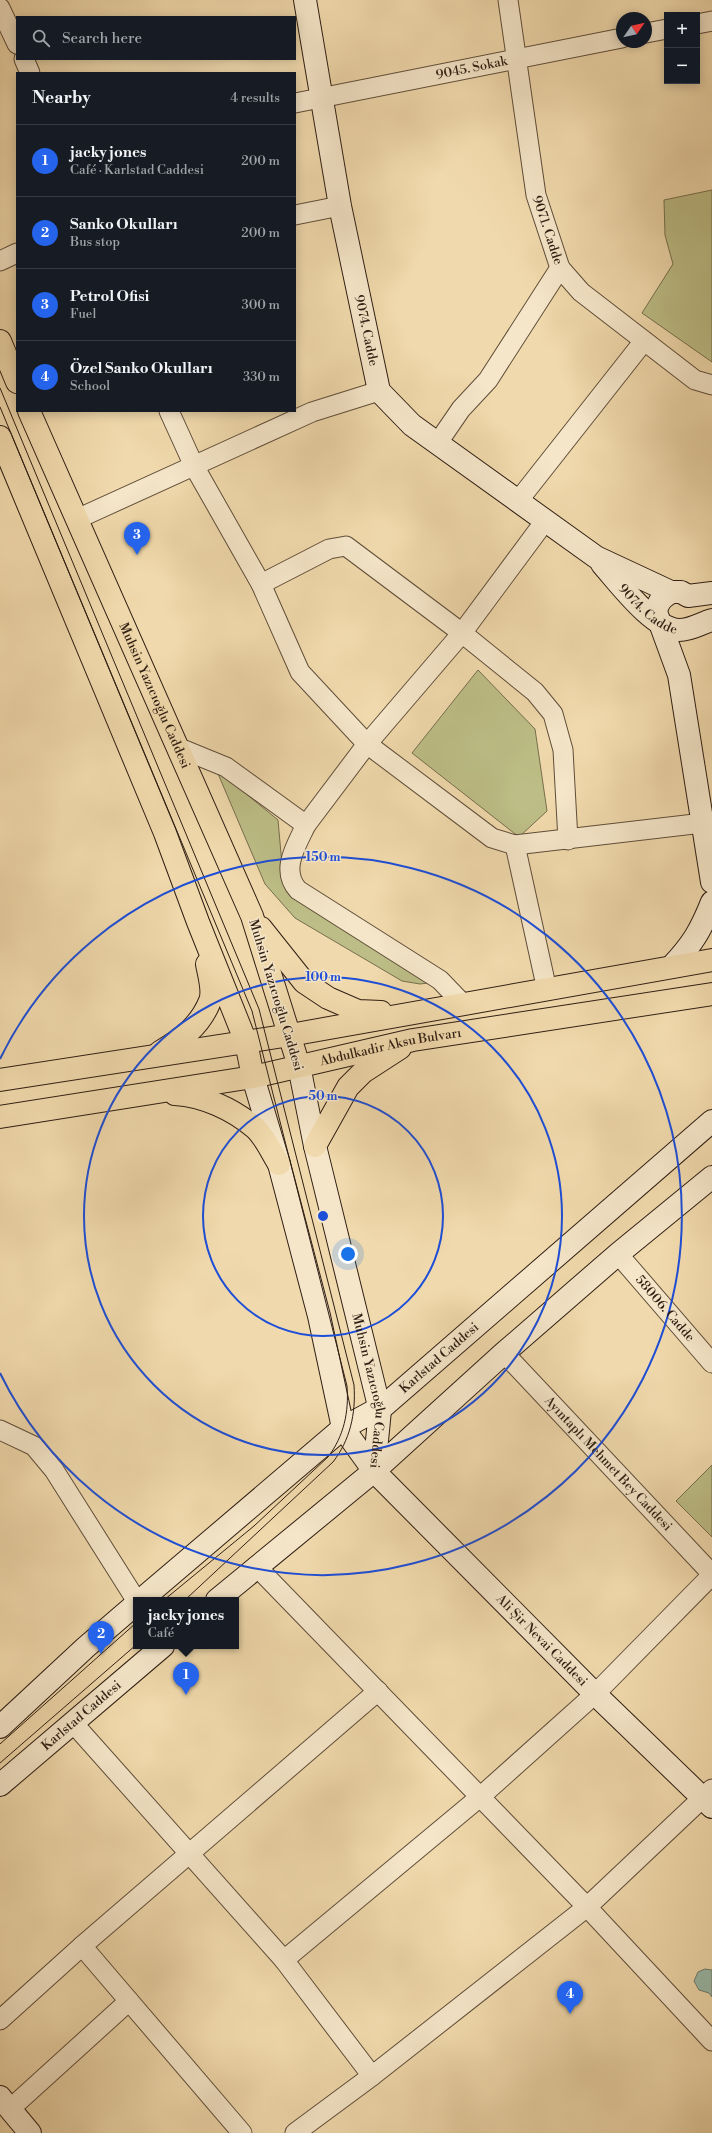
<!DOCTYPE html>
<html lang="en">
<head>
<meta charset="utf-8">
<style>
	:root { --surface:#171b24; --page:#242831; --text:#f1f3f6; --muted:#9ea1a6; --line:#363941; --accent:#2563eb }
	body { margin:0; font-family:"Libre Bodoni",serif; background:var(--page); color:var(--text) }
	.controls { position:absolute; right:12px; top:12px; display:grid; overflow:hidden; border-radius:0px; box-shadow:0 2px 10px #0003 }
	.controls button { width:36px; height:36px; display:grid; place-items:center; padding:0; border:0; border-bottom:1px solid var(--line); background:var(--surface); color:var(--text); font:20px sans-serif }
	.compass { position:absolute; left:616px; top:12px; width:36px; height:36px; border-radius:50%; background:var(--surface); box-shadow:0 2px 10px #0003; rotate:56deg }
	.you { position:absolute; left:348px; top:1254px; width:14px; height:14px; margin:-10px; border:3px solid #fff; border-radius:50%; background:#1a73e8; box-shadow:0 0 0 6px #1a73e833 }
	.badge { display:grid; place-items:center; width:26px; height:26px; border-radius:50%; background:var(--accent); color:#fff; font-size:13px; font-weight:700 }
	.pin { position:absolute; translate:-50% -33px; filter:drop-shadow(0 1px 2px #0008) }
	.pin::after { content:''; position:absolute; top:21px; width:14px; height:12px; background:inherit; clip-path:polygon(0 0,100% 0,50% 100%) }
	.popup { position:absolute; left:133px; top:1597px; width:106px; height:52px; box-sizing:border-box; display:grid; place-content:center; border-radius:0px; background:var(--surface); filter:drop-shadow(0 1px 3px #0005); font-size:13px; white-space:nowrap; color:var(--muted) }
	.popup b { font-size:15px; color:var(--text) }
	.popup::after { content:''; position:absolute; left:50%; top:100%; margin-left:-8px; border:8px solid transparent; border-top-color:var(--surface) }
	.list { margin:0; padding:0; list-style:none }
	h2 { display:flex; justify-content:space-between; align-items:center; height:52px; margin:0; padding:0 16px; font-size:17px }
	h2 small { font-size:13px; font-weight:400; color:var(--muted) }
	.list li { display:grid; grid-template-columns:26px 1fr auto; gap:12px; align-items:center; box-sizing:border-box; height:72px; padding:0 16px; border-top:1px solid var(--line) }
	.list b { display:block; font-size:15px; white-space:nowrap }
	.list p { margin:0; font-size:13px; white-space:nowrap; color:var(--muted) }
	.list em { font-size:13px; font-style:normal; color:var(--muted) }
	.icon { flex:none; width:22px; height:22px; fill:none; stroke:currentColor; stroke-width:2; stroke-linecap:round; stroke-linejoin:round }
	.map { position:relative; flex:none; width:712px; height:2133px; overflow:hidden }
	.search { position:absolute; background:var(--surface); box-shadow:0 2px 10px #0003; left:16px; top:16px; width:280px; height:44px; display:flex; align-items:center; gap:10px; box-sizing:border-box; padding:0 14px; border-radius:0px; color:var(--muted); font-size:15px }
	.panel { position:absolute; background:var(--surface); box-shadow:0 2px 10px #0003; left:16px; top:72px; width:280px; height:340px; border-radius:0px }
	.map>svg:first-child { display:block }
	.green { fill:#bdbe87; stroke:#766e4d }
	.water { fill:#9abaaa; stroke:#6f7c6e }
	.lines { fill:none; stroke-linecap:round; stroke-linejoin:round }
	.street-casing { stroke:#5f4d39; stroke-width:21 }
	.secondary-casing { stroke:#2f1e13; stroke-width:24 }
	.primary-casing { stroke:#2f1e13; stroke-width:24 }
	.street { stroke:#f5e6c9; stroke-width:19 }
	.secondary { stroke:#f5e6c9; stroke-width:22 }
	.primary { stroke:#f0d9ac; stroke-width:22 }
	.tram { stroke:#2f1e13; stroke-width:1 }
	.ring { fill:none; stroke:#1d4ed8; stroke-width:2 }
	.labels { text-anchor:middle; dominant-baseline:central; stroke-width:3; stroke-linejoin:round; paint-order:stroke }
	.street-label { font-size:13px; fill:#2f1e13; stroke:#f5e6c9 }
	.centre { fill:#1d4ed8; stroke:#f5e6c9; stroke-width:2 }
	.ring-label { font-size:12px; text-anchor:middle; font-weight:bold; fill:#1d4ed8; stroke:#f5e6c9; stroke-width:3; stroke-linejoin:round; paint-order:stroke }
</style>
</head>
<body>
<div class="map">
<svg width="712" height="2133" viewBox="0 0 712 2133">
	<rect width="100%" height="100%" fill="#f0d9ac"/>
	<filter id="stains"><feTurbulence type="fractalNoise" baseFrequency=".005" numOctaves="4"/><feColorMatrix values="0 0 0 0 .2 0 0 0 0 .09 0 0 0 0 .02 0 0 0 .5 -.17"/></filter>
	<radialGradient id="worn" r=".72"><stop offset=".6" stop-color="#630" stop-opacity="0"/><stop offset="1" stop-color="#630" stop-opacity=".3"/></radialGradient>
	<g class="green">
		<path d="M712,190V362L642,313L673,264L665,235L664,200Z"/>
		<path d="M478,670L535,729L547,811L519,837L412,753Z"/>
		<path d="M216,769L278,820L283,876L436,982L420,984L402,981L295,918L265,884Z"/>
		<path d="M712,1465V1537L676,1501Z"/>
	</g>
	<path class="water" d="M705,1969L712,1970V1997L709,1993L699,1990L694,1981L698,1972Z"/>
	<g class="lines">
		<defs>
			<g id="street">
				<path id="s1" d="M508,0L536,195L560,268L581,292L695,380L712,385"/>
				<path d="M0,8L17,44"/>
				<path d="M697,24L712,21"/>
				<path d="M646,33L667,29"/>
				<path d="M24,59L30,73"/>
				<path id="s2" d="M295,103L622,38"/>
				<path d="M295,215L340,206"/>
				<path d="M0,261L17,253"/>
				<path d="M169,411L194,466L261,584L300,672L367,744L492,838L515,845L712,822"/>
				<path d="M437,444L461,409L488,380L560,268"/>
				<path d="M518,501L644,341"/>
				<path d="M77,519L312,412L379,391"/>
				<path d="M261,584L329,549L346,546L462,633L535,692L553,714L563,750L568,840"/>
				<path d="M177,747L226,767L306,825L367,744L462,633L545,521"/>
				<path d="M306,825C296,846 280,870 298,890L440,980L464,1005"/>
				<path d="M515,845L547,990"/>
				<path id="s3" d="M618,1254L712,1363"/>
				<path id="s4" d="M504,1353L712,1574"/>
				<path d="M0,1430L34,1446L54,1470L136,1600"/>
				<path d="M256,1566L587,1907L712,2041"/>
				<path d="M73,1723L284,1960L372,2076"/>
				<path d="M284,1960L480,1797L595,1694L712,1575"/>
				<path d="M0,2020L82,1946"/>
				<path d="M10,2109L129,2001"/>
				<path d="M242,2133L82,1946L378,1691"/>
				<path d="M295,2133L372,2076L587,1907L712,1789"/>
			</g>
			<g id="secondary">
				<path id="s5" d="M305,0L340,206L379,391L412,425L596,557L671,592H681L688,596L712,593"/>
				<path id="s6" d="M602,564C619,583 653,629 679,630C692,630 701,623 712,620"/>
				<path d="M671,592C662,598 658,601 656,612L679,675L712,882"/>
				<path d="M671,967C692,945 701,930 712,902"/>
				<path id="s7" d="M299,1066L315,1146L380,1410L374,1471"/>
				<path id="s8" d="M253,1077L279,1164L319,1316L343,1428L374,1471L595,1694L712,1807"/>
				<path id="s9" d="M141,1600L343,1428L385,1405L712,1121"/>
				<path d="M217,1600L374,1471L504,1353L618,1254L712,1177"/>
				<path d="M0,1727L86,1647L136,1604"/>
				<path id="s10" d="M0,1785L163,1646"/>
				<path d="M0,2097L30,2133"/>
			</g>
			<g id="primary">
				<path d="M0,341L17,382"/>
				<path id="s11" d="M29,411L252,916L299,1066"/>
				<path d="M0,437L165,833L198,922L246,1042L253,1077"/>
				<path d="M261,928L304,982L328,998L358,1011L381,1012"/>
				<path d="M160,1052C182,1039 200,1026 210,1001C214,991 209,975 207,964"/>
				<path d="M0,1080L290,1035L712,960"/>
				<path d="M175,1094C204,1096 233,1109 255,1128C265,1137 272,1153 279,1164"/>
				<path id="s12" d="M0,1117L253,1077L413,1040L712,994"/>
				<path d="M315,1146L348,1087L363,1072L400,1048"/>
			</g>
		</defs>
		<use href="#street" class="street-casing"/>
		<use href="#secondary" class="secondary-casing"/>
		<use href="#primary" class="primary-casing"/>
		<use href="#street" class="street"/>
		<use href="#secondary" class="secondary"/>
		<use href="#primary" class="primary"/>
		<g class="tram">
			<path d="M0,388L259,1009L354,1385C356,1414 350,1440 333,1462L185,1600"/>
			<path d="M0,407L252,1011L347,1386C349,1412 344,1436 328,1457L254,1526L164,1600"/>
			<path d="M0,1744L136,1623"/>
			<path d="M0,1763L136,1645"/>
		</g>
	</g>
	<g class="ring">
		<circle cx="323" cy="1216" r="120"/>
		<circle cx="323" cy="1216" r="239"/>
		<path d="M0 1059A359 359 0 1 1 0 1373"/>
	</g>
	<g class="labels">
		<g class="street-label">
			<text stroke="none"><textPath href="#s2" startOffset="180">9045. Sokak</textPath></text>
			<text stroke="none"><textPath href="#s1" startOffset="234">9071. Cadde</textPath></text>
			<text stroke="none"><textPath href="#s5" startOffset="336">9074. Cadde</textPath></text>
			<text stroke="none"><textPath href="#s6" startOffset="65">9074. Cadde</textPath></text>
			<text stroke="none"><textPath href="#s11" startOffset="311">Muhsin Yazıcıoğlu Caddesi</textPath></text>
			<text transform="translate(276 995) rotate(73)">Muhsin Yazıcıoğlu Caddesi</text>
			<text stroke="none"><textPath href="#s12" startOffset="397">Abdulkadir Aksu Bulvarı</textPath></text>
			<text stroke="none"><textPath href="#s3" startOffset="72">58006. Cadde</textPath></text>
			<text stroke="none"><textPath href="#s9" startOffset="385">Karlstad Caddesi</textPath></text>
			<text stroke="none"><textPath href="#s7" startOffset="333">Muhsin Yazıcıoğlu Caddesi</textPath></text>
			<text stroke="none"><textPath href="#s4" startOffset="152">Ayıntaplı Mehmet Bey Caddesi</textPath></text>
			<text stroke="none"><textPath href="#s8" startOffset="654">Ali Şir Nevai Caddesi</textPath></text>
			<text stroke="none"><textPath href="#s10" startOffset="107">Karlstad Caddesi</textPath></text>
		</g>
	</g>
	<circle cx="323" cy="1216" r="6" class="centre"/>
	<g class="ring-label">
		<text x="323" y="861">150 m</text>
		<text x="323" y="981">100 m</text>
		<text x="323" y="1100">50 m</text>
	</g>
	<rect width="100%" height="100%" filter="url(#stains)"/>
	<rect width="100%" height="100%" fill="url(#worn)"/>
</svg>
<div class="controls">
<button>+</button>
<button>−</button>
</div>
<svg class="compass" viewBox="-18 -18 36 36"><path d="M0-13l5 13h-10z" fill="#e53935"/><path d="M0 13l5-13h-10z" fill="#9ea1a6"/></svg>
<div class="you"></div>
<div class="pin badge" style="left:186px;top:1695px">1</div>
<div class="popup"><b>jacky jones</b>Café</div>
<div class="pin badge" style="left:101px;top:1654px">2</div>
<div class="pin badge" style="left:137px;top:555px">3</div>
<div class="pin badge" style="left:570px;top:2014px">4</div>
<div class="search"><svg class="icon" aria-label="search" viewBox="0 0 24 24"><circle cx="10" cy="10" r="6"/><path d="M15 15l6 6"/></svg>Search here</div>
<section class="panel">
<h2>Nearby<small>4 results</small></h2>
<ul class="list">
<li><span class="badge">1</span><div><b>jacky jones</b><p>Café · Karlstad Caddesi</p></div><em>200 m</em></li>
<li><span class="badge">2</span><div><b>Sanko Okulları</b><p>Bus stop</p></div><em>200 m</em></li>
<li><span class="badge">3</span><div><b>Petrol Ofisi</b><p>Fuel</p></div><em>300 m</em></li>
<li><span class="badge">4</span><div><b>Özel Sanko Okulları</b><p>School</p></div><em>330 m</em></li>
</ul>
</section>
</div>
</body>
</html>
